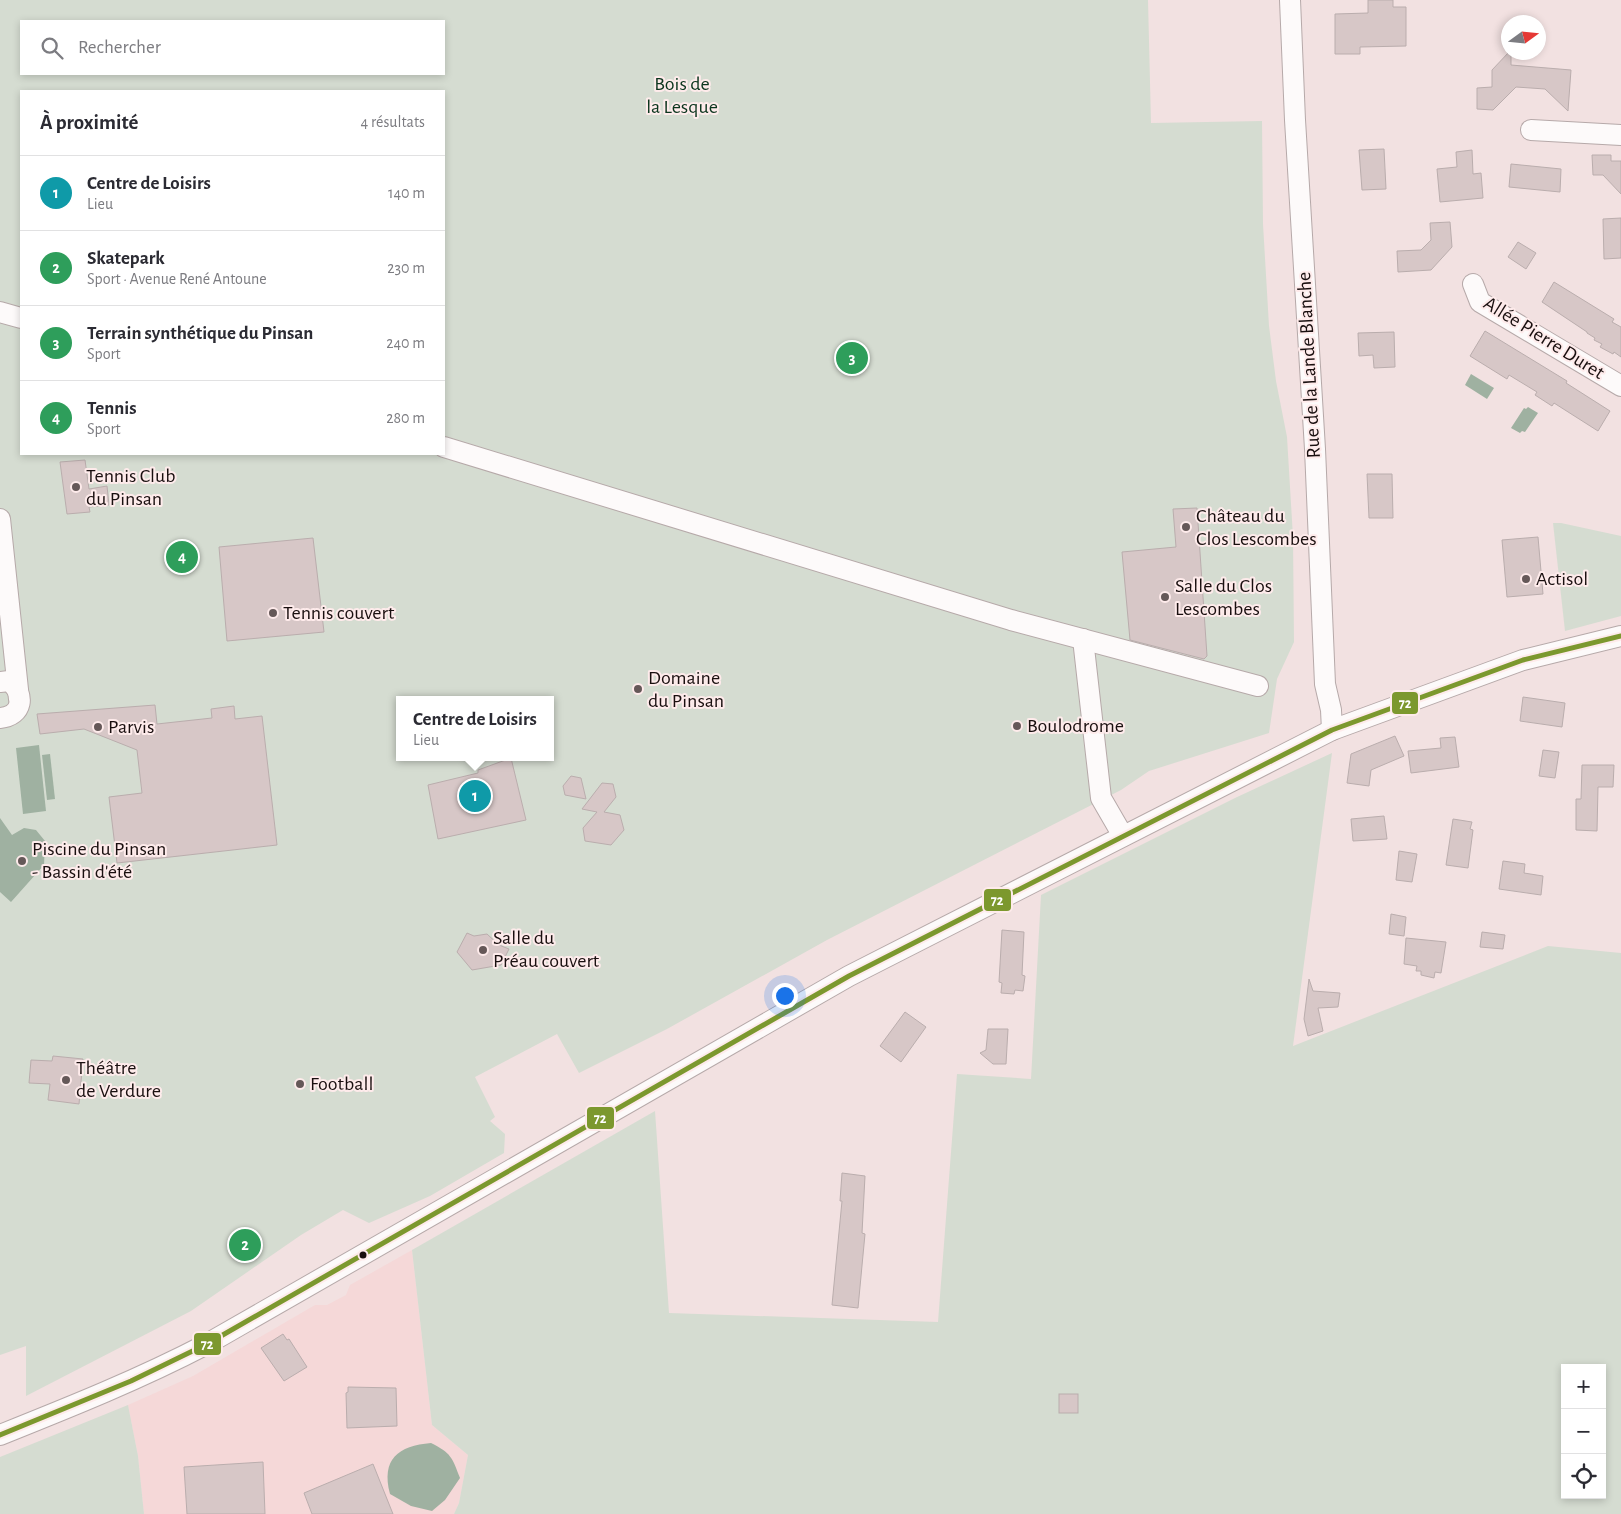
<!DOCTYPE html>
<html lang="fr">
<head>
<meta charset="utf-8">
<style>
	:root { --surface:#fff; --page:#f7f7f7; --text:#2b2b33; --muted:#7c7c81; --line:#e1e1e2; --accent:#655858 }
	body { margin:0; font-family:"Alegreya Sans",sans-serif; background:var(--page); color:var(--text) }
	.controls { position:absolute; right:15px; bottom:15px; display:grid; overflow:hidden; border-radius:0px; box-shadow:0 2px 8px #0003 }
	.controls button { width:45px; height:45px; display:grid; place-items:center; padding:0; border:0; border-bottom:1px solid var(--line); background:var(--surface); color:var(--text); font:25px sans-serif }
	.compass { position:absolute; left:1501px; top:15px; width:45px; height:45px; border-radius:50%; background:var(--surface); box-shadow:0 2px 8px #0003; rotate:75deg }
	.you { position:absolute; left:784px; top:995px; width:18px; height:18px; margin:-12px; border:4px solid #fff; border-radius:50%; background:#1a73e8; box-shadow:0 0 0 8px #1a73e833 }
	.badge { display:grid; place-items:center; width:32px; height:32px; border-radius:50%; background:var(--accent); color:#fff; font-size:16px; font-weight:700 }
	.pin { position:absolute; translate:-50% -50%; border:2px solid #fff; box-shadow:0 1px 5px #0006 }
	.popup { position:absolute; left:396px; top:696px; width:158px; height:65px; box-sizing:border-box; display:grid; place-content:center; border-radius:0px; background:var(--surface); filter:drop-shadow(0 1px 4px #0005); font-size:16px; white-space:nowrap; color:var(--muted) }
	.popup b { font-size:19px; color:var(--text) }
	.popup::after { content:''; position:absolute; left:50%; top:100%; margin-left:-10px; border:10px solid transparent; border-top-color:var(--surface) }
	.list { margin:0; padding:0; list-style:none }
	h2 { display:flex; justify-content:space-between; align-items:center; height:65px; margin:0; padding:0 20px; font-size:21px }
	h2 small { font-size:16px; font-weight:400; color:var(--muted) }
	.list li { display:grid; grid-template-columns:32px 1fr auto; gap:15px; align-items:center; box-sizing:border-box; height:75px; padding:0 20px; border-top:1px solid var(--line) }
	.list b { display:block; font-size:19px; white-space:nowrap }
	.list p { margin:0; font-size:16px; white-space:nowrap; color:var(--muted) }
	.list em { font-size:16px; font-style:normal; color:var(--muted) }
	.icon { flex:none; width:28px; height:28px; fill:none; stroke:currentColor; stroke-width:2; stroke-linecap:round; stroke-linejoin:round }
	.map { position:relative; flex:none; width:1621px; height:1514px; overflow:hidden }
	.search { position:absolute; background:var(--surface); box-shadow:0 2px 8px #0003; left:20px; top:20px; width:425px; height:55px; display:flex; align-items:center; gap:12px; box-sizing:border-box; padding:0 18px; border-radius:0px; color:var(--muted); font-size:19px }
	.panel { position:absolute; background:var(--surface); box-shadow:0 2px 8px #0003; left:20px; top:90px; width:425px; height:365px; border-radius:0px }
	.map>svg:first-child { display:block }
	.built { fill:#f5d8d8 }
	.green { fill:#d5dcd1; fill-rule:evenodd }
	.water { fill:#9fb1a1 }
	.building { fill:#d7c7c7; stroke:#baadad }
	.lines { fill:none; stroke-linecap:round; stroke-linejoin:round }
	.minor-casing { stroke:#b6a9a9; stroke-width:22 }
	.minor { stroke:#fdfafa; stroke-width:20 }
	.bus-1-casing { stroke:#feebeb; stroke-width:9 }
	.bus-1 { stroke:#7c982e; stroke-width:5 }
	.poi-dot { fill:#655858; stroke:#feebeb; stroke-width:2 }
	.bus-dot { fill:#190f0f; stroke:#feebeb; stroke-width:2 }
	.labels { text-anchor:middle; dominant-baseline:central; stroke-width:4; stroke-linejoin:round; paint-order:stroke }
	.park-label { font-size:20px; fill:#0b351d; stroke:#feebeb }
	.street-label { font-size:20px; fill:#190f0f; stroke:#feebeb }
	.poi-label { font-size:20px; fill:#190f0f; stroke:#feebeb; text-anchor:start }
	.line-badge { stroke:#feebeb; stroke-width:2 }
	.badge-label { font-size:14px; text-anchor:middle; font-weight:bold; fill:#fff }
</style>
</head>
<body>
<div class="map">
<svg width="1621" height="1514" viewBox="0 0 1621 1514">
	<rect width="100%" height="100%" fill="#f2e1e1"/>
	<path class="built" d="M412,1250L432,1425L468,1455L459,1503L454,1514H144L138,1456L128,1405L193,1376L315,1305H327L346,1295L350,1285Z"/>
	<g class="green">
		<path d="M0,0H1148L1151,123L1262,121L1263,224L1269,326L1276,381L1287,437L1293,537L1294,642L1277,679L1269,733L1149,771L1121,790L827,940L667,1029L579,1073L557,1034L475,1077L495,1117L490,1121L505,1134L504,1153L430,1196L369,1223L343,1210L301,1235L191,1311L26,1396V1346L0,1355ZM21,21H444V74H21ZM21,91H444V454H21ZM400,700H550V757H400Z"/>
		<path d="M1553,523H1561L1621,536V616L1565,631Z"/>
		<path d="M1332,753L1293,1046L1548,946L1621,953V1514H454L459,1503L468,1455L432,1425L412,1250L655,1111L669,1313L938,1322L957,1074L1031,1079L1041,895L1235,798ZM1565,1368H1602V1495H1565Z"/>
		<path d="M128,1405L138,1456L144,1514H0V1457Z"/>
	</g>
	<g class="water">
		<path d="M1471,374L1494,388L1487,399L1465,385Z"/>
		<path d="M1528,407L1538,413L1525,432L1522,431L1520,433L1511,428L1524,408L1526,409Z"/>
		<path d="M39,745L46,811L23,814L16,748Z"/>
		<path d="M50,754L55,799L47,800L42,755Z"/>
		<path d="M0,818L12,835L24,828L36,830L45,841L44,865L11,902L0,892Z"/>
		<path d="M431,1443C451,1453 452,1457 460,1478L445,1500L432,1511L411,1506L390,1494C381,1459 398,1446 431,1443Z"/>
	</g>
	<g class="building">
		<path d="M1368,0H1393V7H1406V46L1360,47V54H1335V14L1368,13Z"/>
		<path d="M1509,52H1511V65L1571,70L1568,111L1545,89L1516,87L1493,110L1477,109V88L1492,87V70Z"/>
		<path d="M1384,149L1386,189L1362,190L1359,150Z"/>
		<path d="M1472,150L1473,174L1481,173L1483,198L1440,202L1437,169L1457,167L1456,152Z"/>
		<path d="M1592,155H1611V161H1621V194L1603,175H1593Z"/>
		<path d="M1511,164L1561,169L1560,192L1509,187Z"/>
		<path d="M1621,218V258L1604,259L1603,219Z"/>
		<path d="M1450,222L1452,247L1431,270L1398,272L1397,251L1421,250L1431,240L1430,223Z"/>
		<path d="M1518,242L1536,253L1526,269L1508,257Z"/>
		<path d="M1554,282L1614,319L1612,322L1621,327V357L1614,352L1613,354L1600,347L1602,344L1594,340L1595,338L1587,333V332L1542,302Z"/>
		<path d="M1485,331L1567,381L1566,383L1610,411L1598,431L1554,403L1552,406L1535,395L1537,392L1509,375L1507,379L1470,356Z"/>
		<path d="M1394,332L1395,367L1374,368L1373,355L1359,356L1358,333Z"/>
		<path d="M85,460L89,489L107,486L109,505L89,507L90,512L67,514L60,462Z"/>
		<path d="M1367,474H1392L1393,518H1369Z"/>
		<path d="M1197,508L1207,656L1204,659L1130,640L1122,552L1176,547L1173,509Z"/>
		<path d="M1538,537L1543,594L1507,597L1502,540Z"/>
		<path d="M313,538L324,632L227,641L219,547Z"/>
		<path d="M1523,697L1565,703L1562,727L1520,721Z"/>
		<path d="M155,705L157,724L212,718L211,709L234,706L235,719L262,716L277,845L117,863L109,797L142,793L137,750L84,729L40,734L37,714Z"/>
		<path d="M1395,736L1404,756L1371,770L1369,786L1347,783L1351,754Z"/>
		<path d="M1455,737L1459,767L1411,773L1408,751L1441,748L1440,738Z"/>
		<path d="M1543,750L1559,752L1555,778L1539,776Z"/>
		<path d="M511,758L526,820L438,839L428,785L478,773V770Z"/>
		<path d="M1582,765H1614L1613,787H1598L1597,831L1576,830V799H1581Z"/>
		<path d="M571,776L581,778L586,799L565,795L563,786Z"/>
		<path d="M602,783L613,784L616,797L604,812L620,815L624,830L611,845L585,841L583,828L597,812L582,809Z"/>
		<path d="M1384,816L1387,839L1353,841L1351,819Z"/>
		<path d="M1453,819L1472,822L1470,829L1473,830L1468,868L1446,865Z"/>
		<path d="M1399,851L1417,854L1412,882L1396,880Z"/>
		<path d="M1503,861L1525,864L1524,873L1543,876L1541,895L1499,889Z"/>
		<path d="M1391,914L1406,917L1404,936L1389,934Z"/>
		<path d="M1002,930L1024,932L1022,975L1025,976L1023,991L1015,990L1014,994L1001,993L1002,983L999,982Z"/>
		<path d="M1482,932L1505,935L1503,949L1480,947Z"/>
		<path d="M467,933L474,936L487,934L499,945L509,949L501,965L472,970L457,952Z"/>
		<path d="M1406,938L1446,942L1441,973L1435,972L1434,978L1421,975V971H1416L1417,966L1404,964Z"/>
		<path d="M1309,979L1313,991L1340,993L1338,1007L1318,1008L1323,1031L1308,1036L1304,1019Z"/>
		<path d="M905,1012L926,1027L901,1062L880,1046Z"/>
		<path d="M988,1029H1008L1006,1064H993L980,1053L986,1050Z"/>
		<path d="M53,1056L83,1059L79,1104L48,1100L50,1084L29,1083L31,1060L52,1061Z"/>
		<path d="M842,1173L865,1176L862,1233L865,1234L858,1308L832,1305L842,1201H840Z"/>
		<path d="M283,1334L287,1340L289,1339L307,1367L284,1381L261,1348Z"/>
		<path d="M348,1387L396,1388L397,1426L347,1428L346,1393L348,1392Z"/>
		<rect x="1059" y="1394" width="19" height="19"/>
		<path d="M263,1462L265,1514H187L184,1467Z"/>
		<path d="M373,1464L393,1514H312L304,1493Z"/>
	</g>
	<g class="lines">
		<defs>
			<g id="minor">
				<path d="M1290,0L1295,120L1315,449L1325,684L1331,710L1332,730"/>
				<path d="M1531,130L1621,135"/>
				<path d="M1473,284L1480,302L1621,386"/>
				<path d="M0,312L21,318"/>
				<path d="M444,447L1011,620L1258,686"/>
				<path d="M0,519L19,699"/>
				<path d="M1083,639L1101,798L1123,836"/>
				<path d="M0,682L9,681C26,694 23,716 0,718"/>
				<path d="M0,1435C70,1407 140,1379 207,1344L849,976L1332,730L1523,660L1621,636"/>
			</g>
		</defs>
		<use href="#minor" class="minor-casing"/>
		<use href="#minor" class="minor"/>
		<defs>
			<path id="bus-1" d="M0,1435L131,1381L207,1344L849,976L1332,730L1523,660L1621,636"/>
		</defs>
		<use href="#bus-1" class="bus-1-casing"/>
		<use href="#bus-1" class="bus-1"/>
	</g>
	<g class="poi-dot">
		<circle cx="76" cy="487" r="5"/>
		<circle cx="1186" cy="527" r="5"/>
		<circle cx="1526" cy="579" r="5"/>
		<circle cx="1165" cy="597" r="5"/>
		<circle cx="273" cy="613" r="5"/>
		<circle cx="638" cy="689" r="5"/>
		<circle cx="1017" cy="726" r="5"/>
		<circle cx="98" cy="727" r="5"/>
		<circle cx="22" cy="861" r="5"/>
		<circle cx="483" cy="950" r="5"/>
		<circle cx="66" cy="1080" r="5"/>
		<circle cx="300" cy="1084" r="5"/>
	</g>
	<circle class="bus-dot" cx="363" cy="1255" r="4.5"/>
	<g class="labels">
		<g class="park-label">
			<text x="682" y="84">Bois de<tspan x="682" dy="23">la Lesque</tspan></text>
		</g>
		<g class="street-label">
			<text transform="translate(1544 338) rotate(32)">Allée Pierre Duret</text>
			<text transform="translate(1309 365) rotate(-93)">Rue de la Lande Blanche</text>
		</g>
		<g class="poi-label">
			<text x="86" y="476">Tennis Club<tspan x="86" dy="23">du Pinsan</tspan></text>
			<text x="1196" y="516">Château du<tspan x="1196" dy="23">Clos Lescombes</tspan></text>
			<text x="1536" y="579">Actisol</text>
			<text x="1175" y="586">Salle du Clos<tspan x="1175" dy="23">Lescombes</tspan></text>
			<text x="283" y="613">Tennis couvert</text>
			<text x="648" y="678">Domaine<tspan x="648" dy="23">du Pinsan</tspan></text>
			<text x="1027" y="726">Boulodrome</text>
			<text x="108" y="727">Parvis</text>
			<text x="32" y="849">Piscine du Pinsan<tspan x="32" dy="23">- Bassin d'été</tspan></text>
			<text x="493" y="938">Salle du<tspan x="493" dy="23">Préau couvert</tspan></text>
			<text x="76" y="1068">Théâtre<tspan x="76" dy="23">de Verdure</tspan></text>
			<text x="310" y="1084">Football</text>
		</g>
	</g>
	<g class="line-badge">
		<rect x="1391" y="691" width="28" height="24" rx="5" fill="#7c982e"/>
		<rect x="983" y="888" width="29" height="24" rx="5" fill="#7c982e"/>
		<rect x="586" y="1106" width="29" height="24" rx="5" fill="#7c982e"/>
		<rect x="193" y="1332" width="29" height="24" rx="5" fill="#7c982e"/>
	</g>
	<g class="badge-label">
		<text x="1405" y="708">72</text>
		<text x="997" y="905">72</text>
		<text x="600" y="1123">72</text>
		<text x="207" y="1349">72</text>
	</g>
</svg>
<div class="controls">
<button>+</button>
<button>−</button>
<button><svg class="icon" aria-label="locate" viewBox="0 0 24 24"><circle cx="12" cy="12" r="6"/><path d="M12 2v4M12 18v4M2 12h4M18 12h4"/></svg></button>
</div>
<svg class="compass" viewBox="-18 -18 36 36"><path d="M0-13l5 13h-10z" fill="#e53935"/><path d="M0 13l5-13h-10z" fill="#7c7c81"/></svg>
<div class="you"></div>
<div class="pin badge" style="left:475px;top:796px;background:#0f9aa8">1</div>
<div class="popup"><b>Centre de Loisirs</b>Lieu</div>
<div class="pin badge" style="left:245px;top:1245px;background:#2e9e5b">2</div>
<div class="pin badge" style="left:852px;top:358px;background:#2e9e5b">3</div>
<div class="pin badge" style="left:182px;top:557px;background:#2e9e5b">4</div>
<div class="search"><svg class="icon" aria-label="search" viewBox="0 0 24 24"><circle cx="10" cy="10" r="6"/><path d="M15 15l6 6"/></svg>Rechercher</div>
<section class="panel">
<h2>À proximité<small>4 résultats</small></h2>
<ul class="list">
<li><span class="badge" style="background:#0f9aa8">1</span><div><b>Centre de Loisirs</b><p>Lieu</p></div><em>140 m</em></li>
<li><span class="badge" style="background:#2e9e5b">2</span><div><b>Skatepark</b><p>Sport · Avenue René Antoune</p></div><em>230 m</em></li>
<li><span class="badge" style="background:#2e9e5b">3</span><div><b>Terrain synthétique du Pinsan</b><p>Sport</p></div><em>240 m</em></li>
<li><span class="badge" style="background:#2e9e5b">4</span><div><b>Tennis</b><p>Sport</p></div><em>280 m</em></li>
</ul>
</section>
</div>
</body>
</html>
